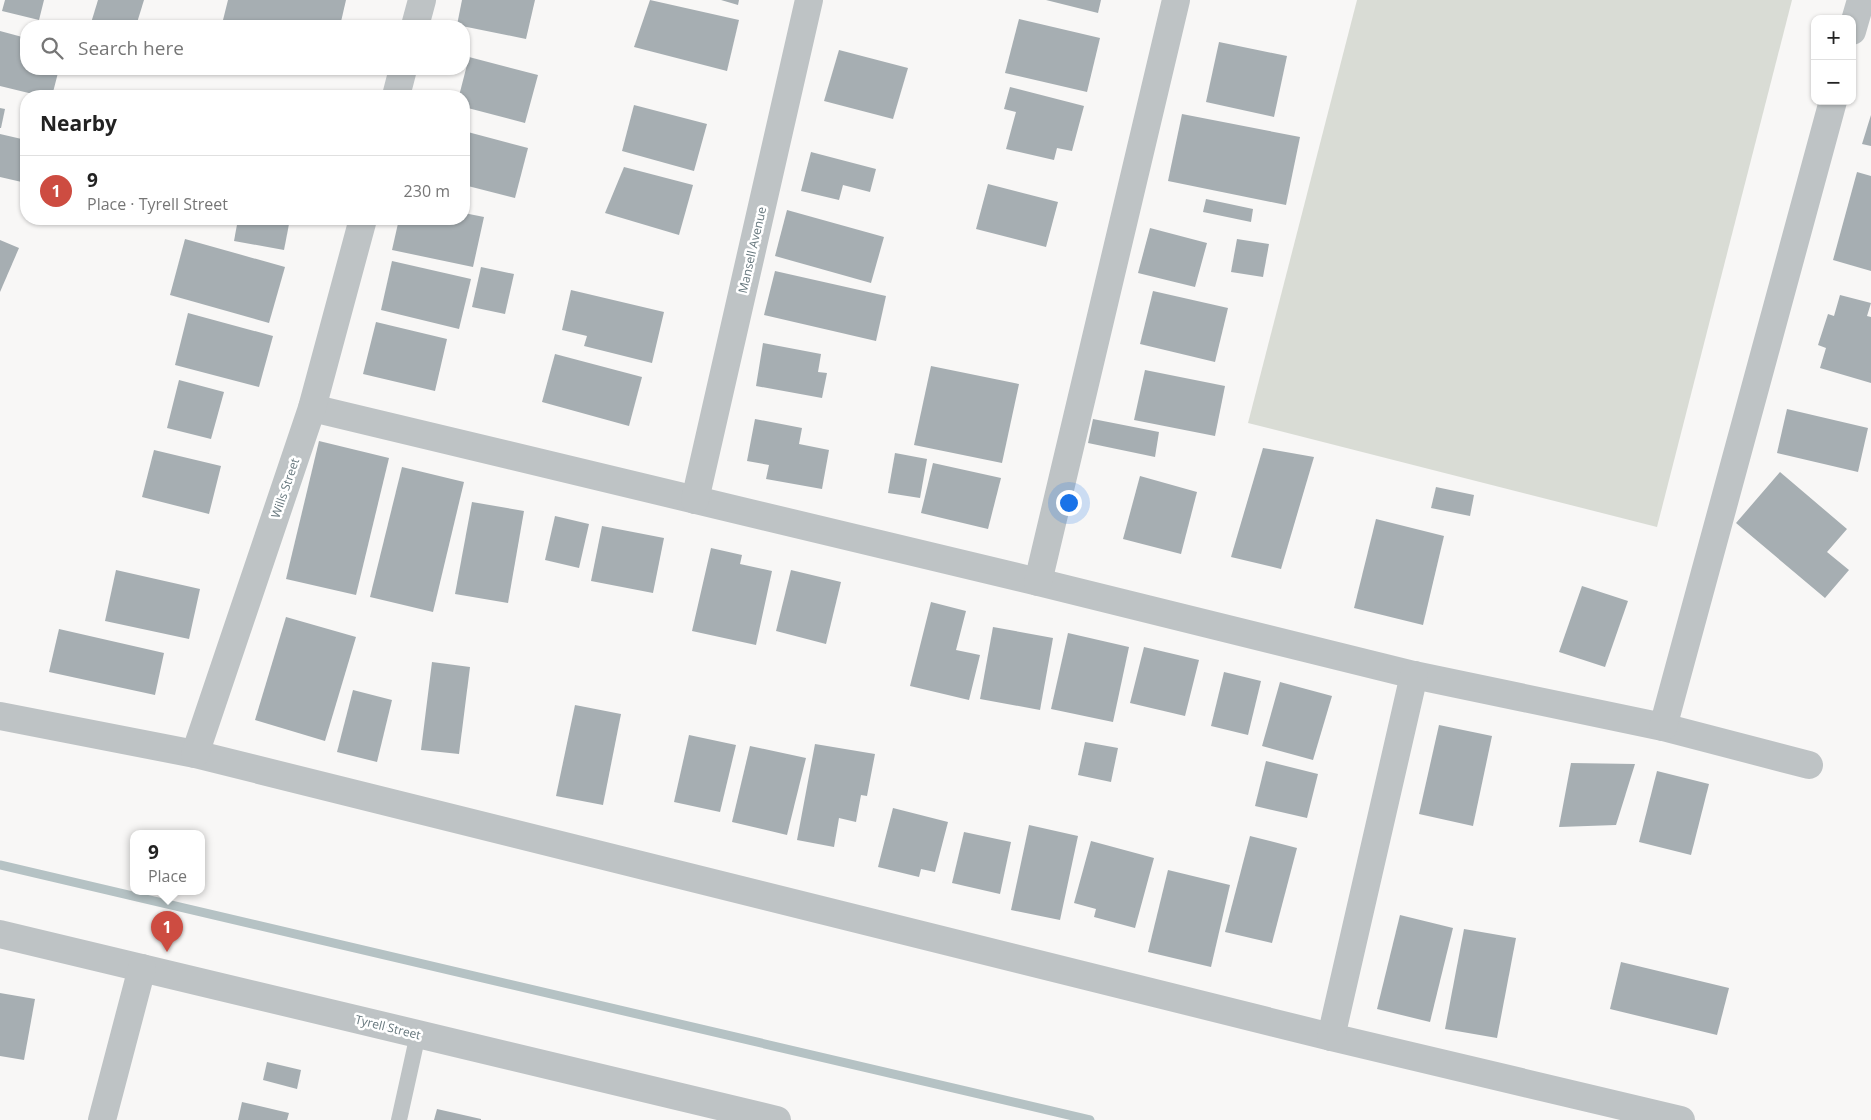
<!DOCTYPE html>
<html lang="en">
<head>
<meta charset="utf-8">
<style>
	:root { --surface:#fff; --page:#f6f6f6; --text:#222; --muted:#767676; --line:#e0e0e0; --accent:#cd4c41 }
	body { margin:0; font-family:"Open Sans",sans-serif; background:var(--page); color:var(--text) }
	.controls { position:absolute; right:15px; top:15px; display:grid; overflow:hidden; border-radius:10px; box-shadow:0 1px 4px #0004 }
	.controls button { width:45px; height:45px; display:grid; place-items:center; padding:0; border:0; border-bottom:1px solid var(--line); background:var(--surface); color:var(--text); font:25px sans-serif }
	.you { position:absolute; left:1068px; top:502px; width:18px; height:18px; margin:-12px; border:4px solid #fff; border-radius:50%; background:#1a73e8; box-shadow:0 0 0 8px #1a73e833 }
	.badge { display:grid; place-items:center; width:32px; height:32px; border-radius:50%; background:var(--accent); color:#fff; font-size:16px; font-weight:700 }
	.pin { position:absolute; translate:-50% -41px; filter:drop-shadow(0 1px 2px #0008) }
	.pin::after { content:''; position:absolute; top:26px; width:18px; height:15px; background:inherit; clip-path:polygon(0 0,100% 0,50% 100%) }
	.popup { position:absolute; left:130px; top:830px; width:75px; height:65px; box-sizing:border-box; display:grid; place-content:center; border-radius:10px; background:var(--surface); filter:drop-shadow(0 1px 4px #0005); font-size:16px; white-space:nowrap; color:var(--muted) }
	.popup b { font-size:19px; color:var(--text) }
	.popup::after { content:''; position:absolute; left:50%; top:100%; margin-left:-10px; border:10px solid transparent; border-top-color:var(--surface) }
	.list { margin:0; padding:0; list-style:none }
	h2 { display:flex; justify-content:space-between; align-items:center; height:65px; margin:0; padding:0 20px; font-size:21px }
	h2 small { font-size:16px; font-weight:400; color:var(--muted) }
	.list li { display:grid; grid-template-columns:32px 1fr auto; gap:15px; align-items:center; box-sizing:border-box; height:70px; padding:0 20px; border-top:1px solid var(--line) }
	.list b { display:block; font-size:19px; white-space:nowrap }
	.list p { margin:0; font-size:16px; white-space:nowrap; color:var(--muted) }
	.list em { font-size:16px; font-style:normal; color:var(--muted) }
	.icon { flex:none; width:28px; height:28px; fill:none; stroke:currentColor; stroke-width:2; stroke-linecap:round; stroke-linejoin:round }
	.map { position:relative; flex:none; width:1871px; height:1120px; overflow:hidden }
	.search { position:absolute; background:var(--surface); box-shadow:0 1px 4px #0004; left:20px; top:20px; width:450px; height:55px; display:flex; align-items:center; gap:12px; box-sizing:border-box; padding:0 18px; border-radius:20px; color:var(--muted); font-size:19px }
	.panel { position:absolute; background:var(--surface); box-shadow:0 1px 4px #0004; left:20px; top:90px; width:450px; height:135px; border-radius:20px }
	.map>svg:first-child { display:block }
	.green { fill:#d9dcd5 }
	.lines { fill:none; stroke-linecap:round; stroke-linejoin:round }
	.stream { stroke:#b5c2c4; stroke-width:9 }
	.building { fill:#a6aeb2 }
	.service { stroke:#bec3c5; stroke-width:16 }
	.minor { stroke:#bec3c5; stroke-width:28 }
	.labels { text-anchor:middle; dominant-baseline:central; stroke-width:5; stroke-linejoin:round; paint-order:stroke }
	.street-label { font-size:12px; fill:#66777d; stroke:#fff }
</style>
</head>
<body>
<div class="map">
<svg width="1871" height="1120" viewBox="0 0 1871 1120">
	<rect width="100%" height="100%" fill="#f8f7f6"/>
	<path class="green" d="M1357,0H1792L1657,527L1248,423Z"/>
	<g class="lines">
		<path class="stream" d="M0,865L1090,1120"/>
	</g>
	<g class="building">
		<path d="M5,0H44L39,20L2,11Z"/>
		<path d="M98,0H144L136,26H103L91,23Z"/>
		<path d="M228,0H346L340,26H248L223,20Z"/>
		<path d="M462,0H535L526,39L457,25Z"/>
		<path d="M650,0L739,20L727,71L634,47Z"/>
		<path d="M721,0H739L738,5Z"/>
		<path d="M1046,0H1101L1098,13Z"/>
		<path d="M1019,19L1100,38L1087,92L1005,73Z"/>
		<path d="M0,31L26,38V69H59L52,96H41L0,86Z"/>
		<path d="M1219,42L1287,56L1274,117L1206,102Z"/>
		<path d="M839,50L908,68L893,119L824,101Z"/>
		<path d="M469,57L538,75L525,123L464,107V96H459Z"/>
		<path d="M1010,87L1084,106L1072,151L1057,148L1054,160L1006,149L1016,112L1004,109Z"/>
		<path d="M634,105L707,124L694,171L622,151Z"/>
		<path d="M0,108L5,109L1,128H0Z"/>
		<path d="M1182,114L1300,137L1286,205L1168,181Z"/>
		<path d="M1871,115V146L1862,144Z"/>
		<path d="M464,131L528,148L515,198L464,185Z"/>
		<path d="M0,134L26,140V183L0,177Z"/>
		<path d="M811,152L876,169L870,192L843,185L839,200L801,191Z"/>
		<path d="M624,167L693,185L679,235L605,213Z"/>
		<path d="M1857,172L1871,176V271L1833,260Z"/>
		<path d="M988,184L1058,202L1046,247L976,229Z"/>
		<path d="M1206,199L1253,209L1251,222L1203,212Z"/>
		<path d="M787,210L884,237L871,283L775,256Z"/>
		<path d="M464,213L484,217L473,267L392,250L399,219H464Z"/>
		<path d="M238,219H290L284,250L234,241Z"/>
		<path d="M1150,228L1207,243L1195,287L1138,273Z"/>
		<path d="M185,239L285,267L269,323L170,295Z"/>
		<path d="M1237,239L1269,244L1263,277L1231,272Z"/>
		<path d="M0,240L19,248L0,292Z"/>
		<path d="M392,261L471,279L459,329L381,310Z"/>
		<path d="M481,267L514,274L505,314L472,307Z"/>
		<path d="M775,271L886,296L876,341L764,315Z"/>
		<path d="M571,290L664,312L652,363L584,346L587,336L562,330Z"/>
		<path d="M1153,291L1228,308L1215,362L1140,344Z"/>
		<path d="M1840,295L1871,303L1867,316L1871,317V383L1820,368L1826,348L1818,345L1828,314L1834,316Z"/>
		<path d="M188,313L273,336L259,387L175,365Z"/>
		<path d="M376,322L447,339L435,391L363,374Z"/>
		<path d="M763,343L821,354L818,372L827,373L822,398L756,386Z"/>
		<path d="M555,354L642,377L629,426L542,402Z"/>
		<path d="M931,366L1019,384L1002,463L914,445Z"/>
		<path d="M1145,370L1225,386L1215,436L1134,420Z"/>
		<path d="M179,380L224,392L211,439L167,428Z"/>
		<path d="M1787,409L1868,428L1858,472L1777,453Z"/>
		<path d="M755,419L802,428L799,444L829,450L822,489L766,479L769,465L747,461Z"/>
		<path d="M1093,419L1159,432L1155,457L1088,443Z"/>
		<path d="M319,441L389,458L356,595L286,579Z"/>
		<path d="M1263,448L1314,457L1281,569L1231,557Z"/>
		<path d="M154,450L221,466L209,514L142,497Z"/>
		<path d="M895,453L927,459L920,498L888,493Z"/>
		<path d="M933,463L1001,478L988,529L921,513Z"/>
		<path d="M402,467L464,482L433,612L370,597Z"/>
		<path d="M1780,472L1847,529L1827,552L1849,570L1825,598L1736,523Z"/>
		<path d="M1140,476L1197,492L1181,554L1123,539Z"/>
		<path d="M1436,487L1474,495L1470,516L1431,508Z"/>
		<path d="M472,502L524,511L508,603L455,594Z"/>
		<path d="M555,516L589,524L579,568L545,560Z"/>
		<path d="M1376,519L1444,536L1423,625L1354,608Z"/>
		<path d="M602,526L664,538L653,593L591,581Z"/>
		<path d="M711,548L742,555L740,564L772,571L756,645L692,631Z"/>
		<path d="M116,570L200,589L189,639L105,621Z"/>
		<path d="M791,570L841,582L826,644L776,631Z"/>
		<path d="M1582,586L1628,601L1605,667L1559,652Z"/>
		<path d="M931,602L966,611L956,650L980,655L969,700L910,686Z"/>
		<path d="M286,617L356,637L325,741L255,720Z"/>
		<path d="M993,627L1053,638L1040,710L980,699Z"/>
		<path d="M59,629L164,653L155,695L49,672Z"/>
		<path d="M1068,633L1129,647L1113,722L1051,709Z"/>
		<path d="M1144,647L1199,660L1185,716L1130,703Z"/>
		<path d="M432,662L470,667L459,754L421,750Z"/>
		<path d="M1224,672L1261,681L1248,735L1211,726Z"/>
		<path d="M1280,682L1332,696L1313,760L1262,746Z"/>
		<path d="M353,690L392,700L377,762L337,752Z"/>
		<path d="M575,705L621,714L603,805L556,796Z"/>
		<path d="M1439,725L1492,736L1473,826L1419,814Z"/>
		<path d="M689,735L736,745L720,812L674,802Z"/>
		<path d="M1085,742L1118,748L1111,782L1078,775Z"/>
		<path d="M815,744L875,754L867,796L861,795L856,822L839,818L834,847L797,840Z"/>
		<path d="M750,746L806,758L787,835L732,822Z"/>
		<path d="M1266,761L1318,774L1307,818L1255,806Z"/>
		<path d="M1571,763L1635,764L1616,825L1559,827Z"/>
		<path d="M1657,771L1709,784L1691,855L1639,842Z"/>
		<path d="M893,808L948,822L935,872L921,869L919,877L878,867Z"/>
		<path d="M1029,825L1078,836L1060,920L1011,910Z"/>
		<path d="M964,832L1011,842L1000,894L952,883Z"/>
		<path d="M1250,836L1297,848L1272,943L1225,932Z"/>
		<path d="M1091,841L1154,858L1135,928L1094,917L1096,909L1074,903Z"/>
		<path d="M1168,870L1230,885L1211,967L1148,952Z"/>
		<path d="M1400,915L1453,928L1430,1022L1377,1009Z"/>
		<path d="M1464,929L1516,938L1497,1038L1445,1029Z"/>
		<path d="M1621,962L1729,988L1717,1035L1610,1009Z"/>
		<path d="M0,993L35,999L24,1060L0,1056Z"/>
		<path d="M267,1062L301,1070L297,1089L263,1080Z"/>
		<path d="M242,1102L289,1113L287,1120H238Z"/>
		<path d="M437,1109L481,1119V1120H434Z"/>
	</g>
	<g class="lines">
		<path class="service" d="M399,1120L418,1034"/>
		<g class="minor">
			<path d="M415,26L422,0"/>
			<path d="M1852,31L1861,0"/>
			<path d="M396,96L403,69"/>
			<path d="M312,408L1038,582L1414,675L1663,727L1809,765"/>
			<path d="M695,500L809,0"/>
			<path d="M1038,582L1176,0"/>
			<path d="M0,716L195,754L1331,1037L1681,1120"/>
			<path d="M1663,727L1833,101"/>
			<path d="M195,754L312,408L363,219"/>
			<path d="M0,934L777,1120"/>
			<path d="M1331,1037L1414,675"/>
			<path d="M102,1120L142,968"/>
		</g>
	</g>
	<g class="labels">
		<g class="street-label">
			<text transform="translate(752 250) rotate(-77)">Mansell Avenue</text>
			<text transform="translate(285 488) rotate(-71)">Wills Street</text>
			<text transform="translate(388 1027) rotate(14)">Tyrell Street</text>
		</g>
	</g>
</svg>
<div class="controls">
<button>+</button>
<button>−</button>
</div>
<div class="you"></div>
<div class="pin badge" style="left:167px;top:952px">1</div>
<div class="popup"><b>9</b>Place</div>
<div class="search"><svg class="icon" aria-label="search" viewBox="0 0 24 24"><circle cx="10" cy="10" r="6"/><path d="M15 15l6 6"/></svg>Search here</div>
<section class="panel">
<h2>Nearby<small></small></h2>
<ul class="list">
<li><span class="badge">1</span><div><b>9</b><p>Place · Tyrell Street</p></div><em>230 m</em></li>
</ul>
</section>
</div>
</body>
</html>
